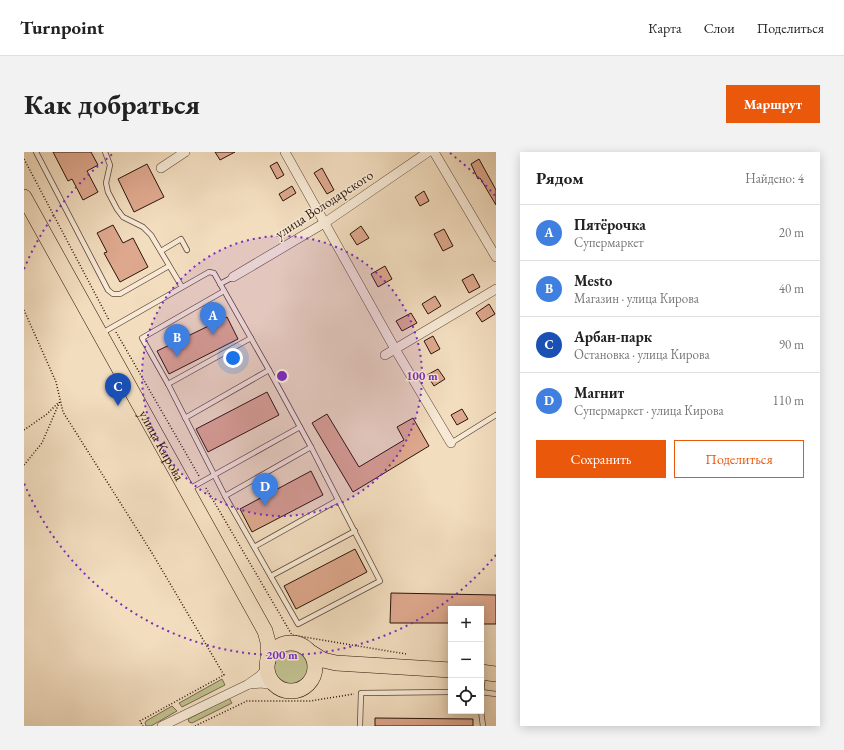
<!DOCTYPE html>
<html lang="ru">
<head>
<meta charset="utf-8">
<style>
	:root { --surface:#fff; --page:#f2f2f2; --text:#222; --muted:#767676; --line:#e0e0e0; --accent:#ea580c }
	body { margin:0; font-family:"EB Garamond",serif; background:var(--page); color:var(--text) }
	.controls { position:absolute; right:12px; bottom:12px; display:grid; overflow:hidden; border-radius:0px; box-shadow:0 2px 10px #0003 }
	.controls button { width:36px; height:36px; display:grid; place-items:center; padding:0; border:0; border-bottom:1px solid var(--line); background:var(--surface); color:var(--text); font:20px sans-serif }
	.you { position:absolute; left:209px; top:206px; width:14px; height:14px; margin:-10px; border:3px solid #fff; border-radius:50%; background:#1a73e8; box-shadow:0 0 0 6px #1a73e833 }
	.badge { display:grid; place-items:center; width:26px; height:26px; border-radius:50%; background:var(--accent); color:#fff; font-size:13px; font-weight:700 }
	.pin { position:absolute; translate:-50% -33px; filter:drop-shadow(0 1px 2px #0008) }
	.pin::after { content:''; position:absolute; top:21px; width:14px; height:12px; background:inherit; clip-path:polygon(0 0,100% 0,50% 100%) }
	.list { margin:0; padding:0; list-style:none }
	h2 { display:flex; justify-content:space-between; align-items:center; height:52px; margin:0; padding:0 16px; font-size:17px }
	h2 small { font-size:13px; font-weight:400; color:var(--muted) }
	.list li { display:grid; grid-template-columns:26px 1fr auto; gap:12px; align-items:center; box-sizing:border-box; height:56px; padding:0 16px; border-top:1px solid var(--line) }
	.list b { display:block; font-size:15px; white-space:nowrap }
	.list p { margin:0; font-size:13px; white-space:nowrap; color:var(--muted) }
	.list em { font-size:13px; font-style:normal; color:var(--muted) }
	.actions { display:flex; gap:8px; padding:12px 16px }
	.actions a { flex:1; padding:9px 0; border:1px solid var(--accent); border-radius:0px; text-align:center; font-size:14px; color:var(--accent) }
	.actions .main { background:var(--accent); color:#fff }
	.icon { flex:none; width:22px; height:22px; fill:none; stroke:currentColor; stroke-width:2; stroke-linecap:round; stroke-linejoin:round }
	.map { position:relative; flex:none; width:472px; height:574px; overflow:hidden; border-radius:0px }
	header { display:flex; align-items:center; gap:24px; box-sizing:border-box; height:56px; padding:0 20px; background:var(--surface); border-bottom:1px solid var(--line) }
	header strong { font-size:19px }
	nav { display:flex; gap:22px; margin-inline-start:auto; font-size:14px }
	.intro { display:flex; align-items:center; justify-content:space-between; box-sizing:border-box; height:96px; padding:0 24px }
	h1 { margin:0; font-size:28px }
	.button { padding:10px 18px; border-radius:0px; background:var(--accent); color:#fff; font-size:14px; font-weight:700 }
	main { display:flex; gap:24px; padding:0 24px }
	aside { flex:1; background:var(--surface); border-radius:0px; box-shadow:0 2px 10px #0003 }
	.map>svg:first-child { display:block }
	.green { fill:#c0bf8e; stroke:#76694c }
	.building { fill:#dea88e; stroke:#2b1309 }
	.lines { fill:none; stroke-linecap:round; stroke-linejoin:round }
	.service-casing { stroke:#5d4636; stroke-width:6 }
	.minor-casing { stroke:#5d4636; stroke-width:10 }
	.primary-casing { stroke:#2b1309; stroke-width:16 }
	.path { stroke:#2b1309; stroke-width:1.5; stroke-dasharray:1 2; stroke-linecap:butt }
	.service { stroke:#f7e9d5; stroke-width:4.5 }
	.minor { stroke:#f7e9d5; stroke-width:9 }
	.primary { stroke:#f2ddbf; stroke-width:15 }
	.ring { fill:none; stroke:#7b2cbf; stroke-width:2; stroke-dasharray:2 4 }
	.labels { text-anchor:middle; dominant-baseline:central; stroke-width:3; stroke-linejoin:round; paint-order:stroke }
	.street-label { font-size:14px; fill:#2b1309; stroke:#f7e9d5 }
	.centre { fill:#7b2cbf; stroke:#f7e9d5; stroke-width:2 }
	.ring-label { font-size:12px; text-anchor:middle; font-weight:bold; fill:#7b2cbf; stroke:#f7e9d5; stroke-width:3; stroke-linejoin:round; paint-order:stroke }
</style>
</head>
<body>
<header>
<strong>Turnpoint</strong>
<nav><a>Карта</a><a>Слои</a><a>Поделиться</a></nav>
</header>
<div class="intro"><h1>Как добраться</h1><a class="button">Маршрут</a></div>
<main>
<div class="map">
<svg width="472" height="574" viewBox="0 0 472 574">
	<rect width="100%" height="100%" fill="#f2ddbf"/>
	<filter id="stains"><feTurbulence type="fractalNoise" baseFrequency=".005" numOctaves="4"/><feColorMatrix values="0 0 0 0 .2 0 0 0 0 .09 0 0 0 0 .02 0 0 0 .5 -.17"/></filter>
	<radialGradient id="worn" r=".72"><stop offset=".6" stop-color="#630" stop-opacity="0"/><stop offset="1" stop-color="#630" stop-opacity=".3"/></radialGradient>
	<g class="green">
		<circle cx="268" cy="515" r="21"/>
		<path d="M198,527L201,533L158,555L155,551L157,550Z"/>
		<path d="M205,546L208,551L168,571L165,570L164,567Z"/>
		<path d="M148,554L153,559L127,574H122L121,571L122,569Z"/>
	</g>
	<g class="building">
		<path d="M29,0H67L74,13L63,19L74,40L59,48L48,27L44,29Z"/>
		<path d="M191,0H211L196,8Z"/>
		<path d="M455,7L472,38V53L456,26L454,27L447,12Z"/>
		<path d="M253,10L260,23L253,27L246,14Z"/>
		<path d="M123,12L140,45L110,60L94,27Z"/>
		<path d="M298,16L310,38L303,42L290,21Z"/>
		<path d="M268,34L272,41L259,49L255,42Z"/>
		<path d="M400,39L405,49L396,54L391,45Z"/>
		<path d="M89,73L99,91L109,86L124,115L96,130L80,101L83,100L73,81Z"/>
		<path d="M337,74L345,86L333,93L326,82Z"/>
		<path d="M420,77L429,94L419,99L410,82Z"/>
		<path d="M361,114L368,127L354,135L347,122Z"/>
		<path d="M449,122L456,135L445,141L438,128Z"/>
		<path d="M411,144L417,154L404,162L398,152Z"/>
		<path d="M465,152L471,162L458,170L452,161Z"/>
		<path d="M387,161L393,171L378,179L372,169Z"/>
		<path d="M203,165L214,187L145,222L133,199Z"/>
		<path d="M409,184L416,197L407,202L400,189Z"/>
		<path d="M414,217L421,227L410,234L403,223Z"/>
		<path d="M243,240L255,263L184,300L172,277Z"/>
		<path d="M438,257L444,267L433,273L427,263Z"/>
		<path d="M303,262L335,315L380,288L373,275L389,266L405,294L329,340L288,271Z"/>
		<path d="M287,319L299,343L228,380L216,357Z"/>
		<path d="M331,397L343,420L272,457L260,434Z"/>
		<path d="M367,441L472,443V472H457V457H427V471H366Z"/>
		<path d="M351,566L449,567V574H351Z"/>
	</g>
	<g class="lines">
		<defs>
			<g id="service">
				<path d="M12,0L84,138L89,142H96L145,114"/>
				<path d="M81,0L86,13L82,31L84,40L93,57L99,65L119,75L127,83L158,135"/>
				<path d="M137,99L157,87L163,98"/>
				<path d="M196,132L209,125"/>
				<path d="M200,139L118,186L144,232L201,344L274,472L356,429L287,295L314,348L230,395"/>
				<path d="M78,181L185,120L190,121L245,218L161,266"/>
				<path d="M245,218L276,275"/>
				<path d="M144,232L227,186"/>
				<path d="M427,291L472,263"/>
				<path d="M165,337L276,275L287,295L201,344"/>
				<path d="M247,424L331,379"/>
				<path d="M457,540L472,542"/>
				<path d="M457,542L459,522"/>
				<path d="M457,559L459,574"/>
				<path d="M336,574L337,541L427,540"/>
			</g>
			<g id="minor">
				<path d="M261,0L371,197L427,291"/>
				<path d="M410,0L472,105"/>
				<path d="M137,16L161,0"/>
				<path d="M209,125L302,70L404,0"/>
				<path d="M361,203L472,137"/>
				<path d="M226,532L237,531L251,533"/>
				<path d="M138,574L223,533L236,524L243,516"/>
			</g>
			<g id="primary">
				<path id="s1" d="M0,45L241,479L244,490V509"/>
				<circle cx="267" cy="515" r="24"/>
				<path d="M288,501L299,508L312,511L427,518"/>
				<path d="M457,520L472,522"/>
			</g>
		</defs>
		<use href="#service" class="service-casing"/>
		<use href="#minor" class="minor-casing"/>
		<use href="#primary" class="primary-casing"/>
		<g class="path">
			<path d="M0,7L85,168"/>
			<path d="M0,158L32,230L39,260L128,401L200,523L116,569L119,574"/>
			<path d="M92,180L175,324"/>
			<path d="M0,278L23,262L35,250"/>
			<path d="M0,313L18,291L36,249"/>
			<path d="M182,336L268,483L382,502"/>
			<path d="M171,574L223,549H286L330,542"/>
		</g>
		<use href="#service" class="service"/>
		<use href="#minor" class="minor"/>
		<use href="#primary" class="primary"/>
	</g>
	<circle cx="258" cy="224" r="140" fill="#7b2cbf" fill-opacity=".12"/>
	<g class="ring">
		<circle cx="258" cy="224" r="140"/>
		<path d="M472 403A279 279 0 0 1 0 331M0 117A279 279 0 0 1 90 1M426 1A279 279 0 0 1 472 45"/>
	</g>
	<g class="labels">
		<g class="street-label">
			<text transform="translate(300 52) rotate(-33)">улица Володарского</text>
			<text stroke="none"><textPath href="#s1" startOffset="284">улица Кирова</textPath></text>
		</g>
	</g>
	<circle cx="258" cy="224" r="6" class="centre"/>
	<g class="ring-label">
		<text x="398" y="228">100 m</text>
		<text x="258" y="507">200 m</text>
	</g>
	<rect width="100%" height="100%" filter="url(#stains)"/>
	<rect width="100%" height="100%" fill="url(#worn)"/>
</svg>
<div class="controls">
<button>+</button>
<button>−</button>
<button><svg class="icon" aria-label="locate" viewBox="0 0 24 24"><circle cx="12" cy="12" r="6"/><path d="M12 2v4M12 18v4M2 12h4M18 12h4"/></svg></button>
</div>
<div class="you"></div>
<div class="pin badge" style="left:189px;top:183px;background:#3f7fe0">A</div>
<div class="pin badge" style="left:153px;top:205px;background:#3f7fe0">B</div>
<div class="pin badge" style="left:94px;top:254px;background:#1a4fb4">C</div>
<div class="pin badge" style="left:241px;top:354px;background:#3f7fe0">D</div>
</div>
<aside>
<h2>Рядом<small>Найдено: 4</small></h2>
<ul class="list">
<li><span class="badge" style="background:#3f7fe0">A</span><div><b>Пятёрочка</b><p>Супермаркет</p></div><em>20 m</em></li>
<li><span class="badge" style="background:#3f7fe0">B</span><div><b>Mesto</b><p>Магазин · улица Кирова</p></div><em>40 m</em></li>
<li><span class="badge" style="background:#1a4fb4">C</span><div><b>Арбан-парк</b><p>Остановка · улица Кирова</p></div><em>90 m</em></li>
<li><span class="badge" style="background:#3f7fe0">D</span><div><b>Магнит</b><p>Супермаркет · улица Кирова</p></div><em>110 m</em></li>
</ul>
<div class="actions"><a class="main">Сохранить</a><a>Поделиться</a></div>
</aside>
</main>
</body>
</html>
